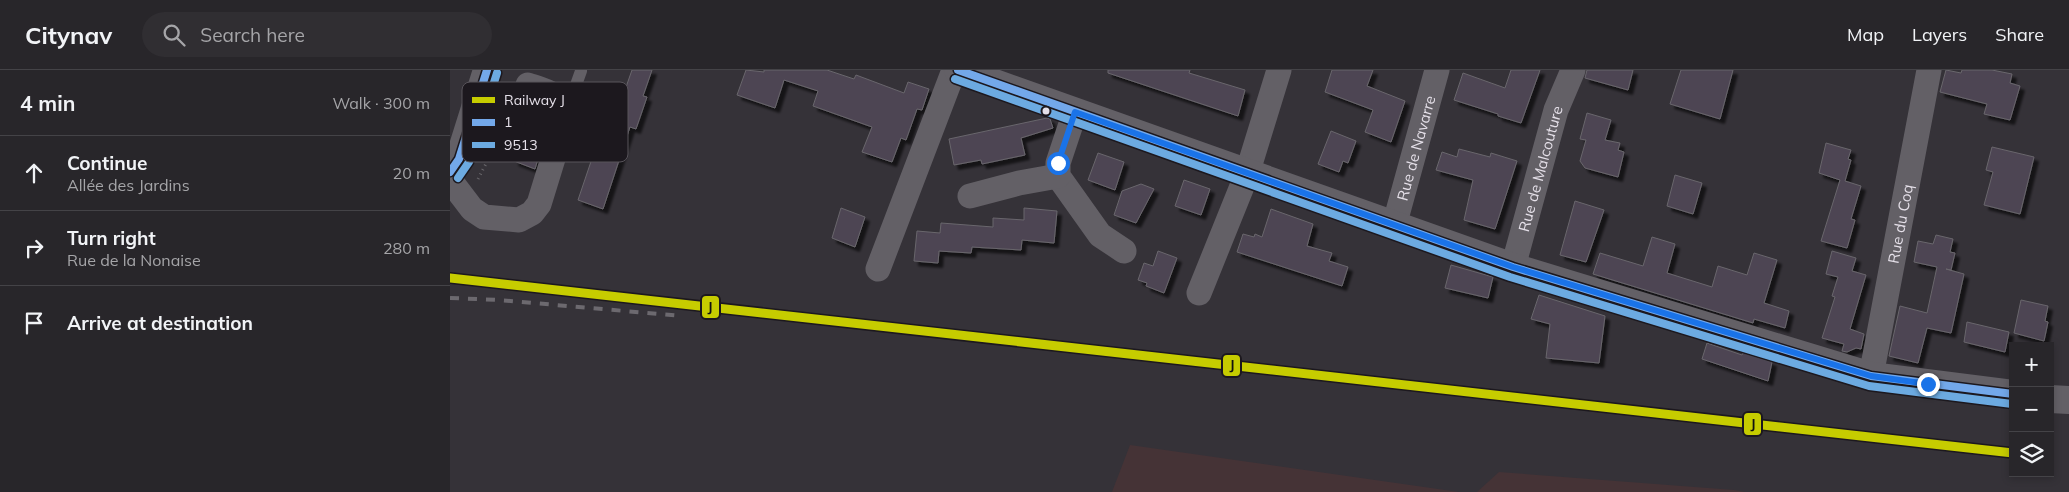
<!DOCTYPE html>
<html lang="en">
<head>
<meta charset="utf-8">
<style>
	:root { --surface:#28262a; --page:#302e32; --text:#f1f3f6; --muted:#a5a5a8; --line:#444347 }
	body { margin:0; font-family:Mulish,sans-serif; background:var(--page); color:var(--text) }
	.controls { position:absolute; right:15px; bottom:15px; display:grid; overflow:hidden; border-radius:0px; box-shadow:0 2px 8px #0003 }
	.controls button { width:45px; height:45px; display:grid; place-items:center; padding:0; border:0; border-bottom:1px solid var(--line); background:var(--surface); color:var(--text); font:25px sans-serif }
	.stop { position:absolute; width:15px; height:15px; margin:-11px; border:4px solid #1a73e8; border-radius:50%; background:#fff }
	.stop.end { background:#1a73e8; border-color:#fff; box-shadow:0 1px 5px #0008 }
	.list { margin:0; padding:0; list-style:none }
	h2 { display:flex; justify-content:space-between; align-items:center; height:65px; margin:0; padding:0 20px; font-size:21px }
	h2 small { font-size:16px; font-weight:400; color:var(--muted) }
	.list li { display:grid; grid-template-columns:32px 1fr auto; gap:15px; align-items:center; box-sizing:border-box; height:75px; padding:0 20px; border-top:1px solid var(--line) }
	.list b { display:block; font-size:19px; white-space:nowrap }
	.list p { margin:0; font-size:16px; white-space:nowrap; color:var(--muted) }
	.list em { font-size:16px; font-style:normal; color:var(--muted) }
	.icon { flex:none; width:28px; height:28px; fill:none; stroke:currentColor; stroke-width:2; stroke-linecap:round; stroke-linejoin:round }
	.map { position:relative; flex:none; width:1619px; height:422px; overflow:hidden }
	header { display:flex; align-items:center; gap:30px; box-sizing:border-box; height:70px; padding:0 25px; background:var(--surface); border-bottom:1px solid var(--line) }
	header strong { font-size:24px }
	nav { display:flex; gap:28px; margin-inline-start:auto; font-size:18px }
	.search { width:350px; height:45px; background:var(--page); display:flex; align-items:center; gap:12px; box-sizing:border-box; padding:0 18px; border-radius:28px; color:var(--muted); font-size:19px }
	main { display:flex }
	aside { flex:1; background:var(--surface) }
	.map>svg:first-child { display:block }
	.industrial { fill:#453336 }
	.building { fill:#4d4553; stroke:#69666c; filter:url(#shadow) }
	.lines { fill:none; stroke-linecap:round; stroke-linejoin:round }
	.path { stroke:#69676b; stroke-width:3; stroke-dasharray:1 4; stroke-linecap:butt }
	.lane { stroke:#636066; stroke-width:12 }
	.street { stroke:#636066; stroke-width:25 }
	.secondary { stroke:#636066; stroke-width:28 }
	.rail { stroke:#6c696f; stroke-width:4; stroke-dasharray:9 9; stroke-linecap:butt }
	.bus-1-casing { stroke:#1c181e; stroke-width:11 }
	.bus-2-casing { stroke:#1c181e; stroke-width:11 }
	.bus-1 { stroke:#73a8ea; stroke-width:8 }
	.bus-2 { stroke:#6caae1; stroke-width:8 }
	.rail-1-casing { stroke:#1c181e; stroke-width:12 }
	.rail-1 { stroke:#c6cc00; stroke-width:9 }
	.route { stroke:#1a73e8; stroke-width:6 }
	.bus-dot { fill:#e5e0e9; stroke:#1c181e; stroke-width:2 }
	.labels { text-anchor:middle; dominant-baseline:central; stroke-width:4.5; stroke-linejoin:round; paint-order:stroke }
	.street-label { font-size:15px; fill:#e5e0e9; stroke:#1c181e }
	.key { fill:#1c181e; stroke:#58545b; stroke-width:1 }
	.key-label { font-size:14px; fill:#e5e0e9 }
	.line-badge { stroke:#1c181e; stroke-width:2 }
	.pale-badge-label { font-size:14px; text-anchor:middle; font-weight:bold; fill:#111 }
</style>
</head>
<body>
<header>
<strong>Citynav</strong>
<div class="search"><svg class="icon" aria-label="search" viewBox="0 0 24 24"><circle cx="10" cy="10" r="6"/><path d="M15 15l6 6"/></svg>Search here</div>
<nav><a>Map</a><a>Layers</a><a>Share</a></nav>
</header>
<main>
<aside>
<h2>4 min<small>Walk · 300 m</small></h2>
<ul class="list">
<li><svg class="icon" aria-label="ahead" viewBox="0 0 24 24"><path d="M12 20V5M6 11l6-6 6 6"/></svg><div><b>Continue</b><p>Allée des Jardins</p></div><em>20 m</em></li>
<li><svg class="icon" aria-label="right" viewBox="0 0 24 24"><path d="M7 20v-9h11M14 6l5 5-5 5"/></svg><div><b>Turn right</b><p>Rue de la Nonaise</p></div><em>280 m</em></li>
<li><svg class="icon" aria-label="arrive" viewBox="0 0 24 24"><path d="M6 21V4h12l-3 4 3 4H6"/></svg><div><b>Arrive at destination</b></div></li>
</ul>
</aside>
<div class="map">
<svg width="1619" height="422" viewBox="0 0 1619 422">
	<defs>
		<filter id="shadow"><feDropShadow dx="4.5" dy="4.5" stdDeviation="1" flood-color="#0009"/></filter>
	</defs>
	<rect width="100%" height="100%" fill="#353238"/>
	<g class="industrial">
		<path d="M680,375L1009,422H662Z"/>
		<path d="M1049,402L1284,420L1295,422H1027Z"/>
	</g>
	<g class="building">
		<path d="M182,0H202L193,26L197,27L186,59L180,57L153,139L128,130L153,56L159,58L172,19L175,20Z"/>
		<path d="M296,0L314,2V0H377L404,9L406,5L454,23L458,12L479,19L472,40L467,39L456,70L451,68L442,92L412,82L422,57L363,36L368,21L334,10L325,38L287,25Z"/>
		<path d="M658,0H740L739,3L795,20L788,46L658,3Z"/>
		<path d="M882,0H923L917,16L955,31L941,72L915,62L923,40L875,22Z"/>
		<path d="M1061,0H1090L1071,53L1048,46V44L1004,30L1013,3L1055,18Z"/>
		<path d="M1137,0H1183L1178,20L1135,8Z"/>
		<path d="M1231,0H1283L1270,49L1220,34Z"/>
		<path d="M1496,0L1511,3L1512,0H1542L1562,4L1560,13L1570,16L1560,50L1534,44L1537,34L1490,22Z"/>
		<path d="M1137,43L1161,50L1155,70L1170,73L1168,80L1174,82L1168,107L1135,98L1130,91L1136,70L1130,69Z"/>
		<path d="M597,48L600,49L603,58L571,68L575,85L532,94L531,90L504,95L499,69Z"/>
		<path d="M881,61L906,71L898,93L893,91L889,102L868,94Z"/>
		<path d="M72,68L92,75L85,99L64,91Z"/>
		<path d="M1376,73L1401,80L1398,89L1401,90L1395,111L1411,116L1401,149L1405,150L1397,178L1371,171L1390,110L1369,103Z"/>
		<path d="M1542,77L1584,87L1570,144L1534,135L1543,102L1536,100Z"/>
		<path d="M1009,79L1040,87L1041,83L1067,91L1045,159L1014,150L1023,110L986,100L992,82L1007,87Z"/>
		<path d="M648,83L674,92L665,120L638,110Z"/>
		<path d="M1225,105L1252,113L1243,144L1217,136Z"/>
		<path d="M734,110L760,119L751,145L725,136Z"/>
		<path d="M691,114L704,119L686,153L664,145L672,121Z"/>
		<path d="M1125,131L1154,140L1136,192L1110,185Z"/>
		<path d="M391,138L415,147L405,177L382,168Z"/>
		<path d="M574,138L607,141L604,173L572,170L571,180L522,177L521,183L489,181L488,193L464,191L467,161L490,163L491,153L543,157V148L574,150Z"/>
		<path d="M821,139L863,154L857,176L882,183L879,191L898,197L892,216L787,182L793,164L804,167L805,164L812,167Z"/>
		<path d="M1486,165L1503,169L1500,182L1505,183L1501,200L1496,199L1514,204L1501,263L1477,258L1468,293L1439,286L1450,236L1477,243L1487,197L1464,192L1468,171L1483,174Z"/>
		<path d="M1202,167L1225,174L1217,203L1262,217L1268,196L1297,205L1304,183L1327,190L1314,233L1339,241L1335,258L1304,249L1303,253L1143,204L1150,183L1193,196Z"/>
		<path d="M708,181L727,188L714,223L696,216L697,213L688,210L694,193L703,196Z"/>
		<path d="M1382,181L1406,188L1402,201L1416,205L1400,259L1414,264L1411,279L1406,278L1397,282L1392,281L1394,274L1372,268L1385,227L1382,226L1388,207L1376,204Z"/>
		<path d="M1001,195L1043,207L1038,228L995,218Z"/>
		<path d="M1089,225L1155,246L1149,293L1096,288L1100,254L1081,249Z"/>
		<path d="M1571,230L1598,236L1595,251L1598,252L1594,271L1564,263Z"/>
		<path d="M1517,252L1559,262L1555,282L1514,272Z"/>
		<path d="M1257,273L1292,285L1293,283L1322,292L1318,311L1252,289Z"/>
	</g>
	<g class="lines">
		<path class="path" d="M28,109L40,86L52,40"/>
		<path class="lane" d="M117,40L131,1"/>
		<g class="street">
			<path d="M625,42L608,93V106L650,165L674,181"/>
			<path d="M0,110L22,139L34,147L69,150L82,143L89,134L117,43C111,24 96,21 78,15"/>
			<path d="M520,126L569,113L608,106"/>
			<path id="s1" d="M944,156L987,0"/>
			<path id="s2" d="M1063,197L1106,40L1123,0"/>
			<path d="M428,199L504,0"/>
			<path d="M749,223L797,104L829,0"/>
			<path id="s3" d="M1421,306L1479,0"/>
		</g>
		<g class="secondary">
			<path d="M508,0L1063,197L1421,306L1563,324"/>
			<path d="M0,102L9,89L37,0"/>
			<path d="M1600,329L1619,330"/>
		</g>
		<g class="rail">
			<path d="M0,209L42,212"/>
			<path d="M0,228L49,230L232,246"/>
		</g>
		<defs>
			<g id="bus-1">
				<path d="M508,0L1063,197L1421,306L1563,324"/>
				<path d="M0,102L9,89L37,0"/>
			</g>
			<g id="bus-2">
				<path d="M505,9L1060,207L1419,316L1562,334"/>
				<path d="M8,108L19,92L47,3"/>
			</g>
		</defs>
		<use href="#bus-1" class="bus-1-casing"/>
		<use href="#bus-2" class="bus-2-casing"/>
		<use href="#bus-1" class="bus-1"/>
		<use href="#bus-2" class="bus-2"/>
		<defs>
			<path id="rail-1" d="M0,208L1563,383"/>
		</defs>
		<use href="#rail-1" class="rail-1-casing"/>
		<use href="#rail-1" class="rail-1"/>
	</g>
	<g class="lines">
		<path class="route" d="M608,93L625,42L1063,197L1421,306L1478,314"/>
	</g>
	<circle class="bus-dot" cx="596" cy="41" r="4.5"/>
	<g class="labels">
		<g class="street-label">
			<text stroke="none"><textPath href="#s1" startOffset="81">Rue de Navarre</textPath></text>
			<text stroke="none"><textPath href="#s2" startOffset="102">Rue de Malcouture</textPath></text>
			<text stroke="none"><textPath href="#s3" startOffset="155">Rue du Coq</textPath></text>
		</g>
	</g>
	<rect x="12" y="12" width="166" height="80" rx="8" class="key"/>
	<rect x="22" y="27" width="23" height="6" fill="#c6cc00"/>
	<rect x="22" y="49" width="23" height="7" fill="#73a8ea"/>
	<rect x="22" y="72" width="23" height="6" fill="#6caae1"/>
	<g class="key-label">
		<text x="54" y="35">Railway J</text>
		<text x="54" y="57">1</text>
		<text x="54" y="80">9513</text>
	</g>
	<g class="line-badge">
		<rect x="251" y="225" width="19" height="24" rx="5" fill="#c6cc00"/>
		<rect x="772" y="284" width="19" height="23" rx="5" fill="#c6cc00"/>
		<rect x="1293" y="342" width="19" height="24" rx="5" fill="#c6cc00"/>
	</g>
	<g class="pale-badge-label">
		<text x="260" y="242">J</text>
		<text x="782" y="300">J</text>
		<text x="1303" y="359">J</text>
	</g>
</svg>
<div class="controls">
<button>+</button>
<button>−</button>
<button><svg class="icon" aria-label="layers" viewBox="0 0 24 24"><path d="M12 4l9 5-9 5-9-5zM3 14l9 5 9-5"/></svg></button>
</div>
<div class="stop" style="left:608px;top:93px"></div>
<div class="stop end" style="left:1478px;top:314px"></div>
</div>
</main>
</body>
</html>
